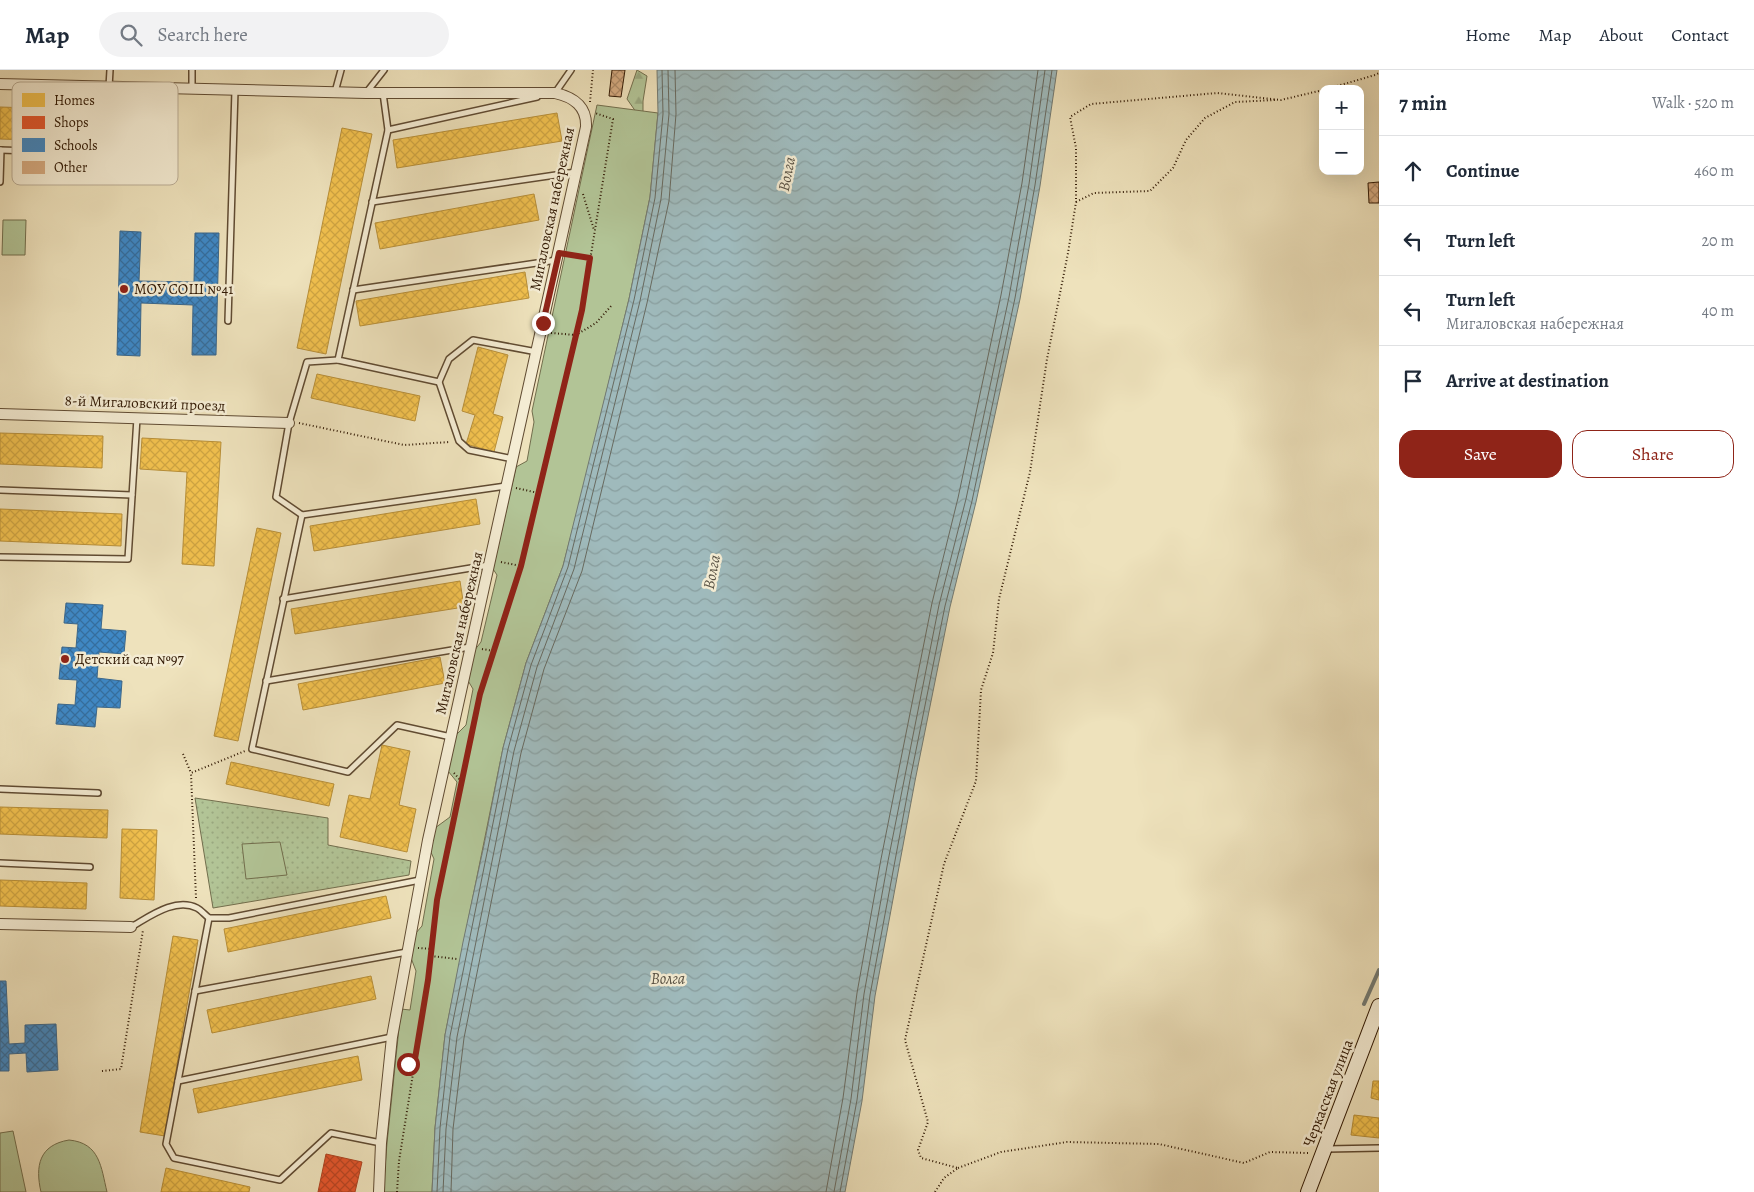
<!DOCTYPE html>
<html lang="en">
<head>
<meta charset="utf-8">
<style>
	:root { --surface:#fff; --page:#f2f2f3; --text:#1f2937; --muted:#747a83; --line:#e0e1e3; --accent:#8f2418 }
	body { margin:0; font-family:Alegreya,serif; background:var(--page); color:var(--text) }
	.controls { position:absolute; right:15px; top:15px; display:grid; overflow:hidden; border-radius:10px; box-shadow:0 5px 20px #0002 }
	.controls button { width:45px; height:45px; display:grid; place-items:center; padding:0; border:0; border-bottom:1px solid var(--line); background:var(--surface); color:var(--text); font:25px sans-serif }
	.stop { position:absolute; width:15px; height:15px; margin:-11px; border:4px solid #8f2418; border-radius:50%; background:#fff }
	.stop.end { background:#8f2418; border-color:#fff; box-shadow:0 1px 5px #0008 }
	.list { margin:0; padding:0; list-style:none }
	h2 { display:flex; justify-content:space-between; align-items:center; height:65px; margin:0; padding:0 20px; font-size:21px }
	h2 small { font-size:16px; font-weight:400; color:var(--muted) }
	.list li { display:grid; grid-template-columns:32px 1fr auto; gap:15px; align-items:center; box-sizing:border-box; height:70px; padding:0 20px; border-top:1px solid var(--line) }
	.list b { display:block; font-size:19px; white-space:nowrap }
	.list p { margin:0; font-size:16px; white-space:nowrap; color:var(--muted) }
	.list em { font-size:16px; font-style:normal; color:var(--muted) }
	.actions { display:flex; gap:10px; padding:15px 20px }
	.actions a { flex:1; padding:11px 0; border:1px solid var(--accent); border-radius:15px; text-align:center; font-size:18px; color:var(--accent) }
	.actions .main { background:var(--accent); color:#fff }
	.icon { flex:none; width:28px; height:28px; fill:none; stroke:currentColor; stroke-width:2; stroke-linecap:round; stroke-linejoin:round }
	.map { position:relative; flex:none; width:1379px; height:1122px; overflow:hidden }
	header { display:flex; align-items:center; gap:30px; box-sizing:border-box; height:70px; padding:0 25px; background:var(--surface); border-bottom:1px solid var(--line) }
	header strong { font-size:24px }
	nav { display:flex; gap:28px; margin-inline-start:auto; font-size:18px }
	.search { width:350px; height:45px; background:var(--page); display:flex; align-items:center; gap:12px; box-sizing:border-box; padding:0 18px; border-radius:28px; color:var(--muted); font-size:19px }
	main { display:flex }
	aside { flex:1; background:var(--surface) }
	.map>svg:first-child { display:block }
	.grass { fill:url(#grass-dots); stroke:#726e4d }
	.forest { fill:url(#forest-firs); stroke:#726e4d }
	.park { fill:#b2c496; stroke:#726e4d }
	.water { fill:url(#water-waves); stroke:#737a72 }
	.homes { fill:url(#homes-cross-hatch); stroke:#b88f38 }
	.shops { fill:url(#shops-cross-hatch); stroke:#ae4421 }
	.schools { fill:url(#schools-cross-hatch); stroke:#3b678b }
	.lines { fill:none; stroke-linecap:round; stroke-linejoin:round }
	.shore { stroke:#686a60; stroke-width:1 }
	.stream { stroke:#737a72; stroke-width:4 }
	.building { fill:url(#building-cross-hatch); stroke:#311904 }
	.lane-casing { stroke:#604b32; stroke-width:8 }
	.street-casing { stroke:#604b32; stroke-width:12 }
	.secondary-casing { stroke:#311904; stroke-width:16 }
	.path { stroke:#311904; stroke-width:2; stroke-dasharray:1 2.5; stroke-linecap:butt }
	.lane { stroke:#f4ecd3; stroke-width:5 }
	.street { stroke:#f4ecd3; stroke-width:10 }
	.secondary { stroke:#f4ecd3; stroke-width:14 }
	.route { stroke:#8f2418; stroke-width:6 }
	.poi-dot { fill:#8f2418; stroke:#f4ecd3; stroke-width:2 }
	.labels { text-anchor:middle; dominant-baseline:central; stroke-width:5; stroke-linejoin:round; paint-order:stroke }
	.street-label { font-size:15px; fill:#311904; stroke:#f4ecd3 }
	.poi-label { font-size:15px; fill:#311904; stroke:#f4ecd3; text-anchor:start }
	.water-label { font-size:16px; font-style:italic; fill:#585144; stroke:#f4ecd3 }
	.key { fill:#f4ecd3; stroke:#baad95; stroke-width:1 }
	.key-label { font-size:14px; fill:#311904 }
</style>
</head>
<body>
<header>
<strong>Map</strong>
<div class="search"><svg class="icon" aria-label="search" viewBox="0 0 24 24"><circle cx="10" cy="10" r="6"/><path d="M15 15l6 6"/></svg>Search here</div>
<nav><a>Home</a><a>Map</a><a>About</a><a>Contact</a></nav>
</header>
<main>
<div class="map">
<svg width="1379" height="1122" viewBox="0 0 1379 1122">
	<defs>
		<pattern id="grass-dots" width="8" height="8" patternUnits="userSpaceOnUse" patternTransform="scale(1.25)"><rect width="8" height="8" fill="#b2c496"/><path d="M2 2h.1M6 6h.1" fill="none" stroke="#9aa880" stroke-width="1.8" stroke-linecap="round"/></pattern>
		<pattern id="forest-firs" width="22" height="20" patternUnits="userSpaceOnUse" patternTransform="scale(1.25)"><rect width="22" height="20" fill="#b2c496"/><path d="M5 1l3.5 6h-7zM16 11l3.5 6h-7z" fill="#9aa880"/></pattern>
		<pattern id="water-waves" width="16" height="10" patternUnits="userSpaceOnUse" patternTransform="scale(1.25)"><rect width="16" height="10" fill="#9fbabc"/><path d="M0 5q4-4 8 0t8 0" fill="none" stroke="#899fa0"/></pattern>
		<pattern id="homes-cross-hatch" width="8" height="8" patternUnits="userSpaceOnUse" patternTransform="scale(1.25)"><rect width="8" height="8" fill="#f2c14e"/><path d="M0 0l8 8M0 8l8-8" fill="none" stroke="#d0a542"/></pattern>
		<pattern id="shops-cross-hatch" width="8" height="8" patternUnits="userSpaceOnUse" patternTransform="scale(1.25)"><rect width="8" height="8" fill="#e4572e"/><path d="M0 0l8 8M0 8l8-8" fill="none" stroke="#b94725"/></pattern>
		<pattern id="schools-cross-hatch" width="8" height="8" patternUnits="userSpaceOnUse" patternTransform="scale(1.25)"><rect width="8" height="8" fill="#3f88c5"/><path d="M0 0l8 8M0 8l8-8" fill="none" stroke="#356e9e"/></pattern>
		<pattern id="building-cross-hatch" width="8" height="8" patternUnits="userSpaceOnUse" patternTransform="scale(1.25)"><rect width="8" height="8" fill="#d6ab81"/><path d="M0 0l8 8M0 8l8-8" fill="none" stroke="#ae8a67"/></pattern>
	</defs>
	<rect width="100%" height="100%" fill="#eee2bc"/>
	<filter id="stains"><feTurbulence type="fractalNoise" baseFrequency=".004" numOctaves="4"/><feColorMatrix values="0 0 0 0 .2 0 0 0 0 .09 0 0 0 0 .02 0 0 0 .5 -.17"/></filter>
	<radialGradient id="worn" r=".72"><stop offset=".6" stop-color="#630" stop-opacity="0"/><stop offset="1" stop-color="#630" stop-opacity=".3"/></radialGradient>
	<path class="grass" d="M195,728L328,748V775L411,791L409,805L213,838Z"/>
	<path class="forest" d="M637,0L647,6L643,31V52L627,29Z"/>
	<g class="park">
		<path d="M597,35L658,43L650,127L629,229L580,431L563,496L526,593L503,678L445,965L435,1058L432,1122H383L387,1073L401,939L410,940L416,901L411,888L415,864L422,856L434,789L430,780L435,758L450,747L457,712L448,701L456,665L466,655L473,619L467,609L474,581L481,572L497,505L493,499L516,397L527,391L534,352L532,341Z"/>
		<path d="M3,150H26L25,185H2Z"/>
		<path d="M280,772L287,805L246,809L242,774Z"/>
		<path d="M13,1061L26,1122H0V1063Z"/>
		<path d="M69,1070C100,1073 101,1097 107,1122H41C35,1096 39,1075 69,1070Z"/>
	</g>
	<path class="water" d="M657,0H1057L1040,116L1020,229L976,432L950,537L915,711L875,926L862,1031L845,1122H432L435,1058L445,965L463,872L484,775L503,678L526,593L563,496L629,229L650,127L658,43Z"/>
	<g class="homes">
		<path d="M0,37L127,41V73L0,69Z"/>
		<path d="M557,43L562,71L397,98L393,70Z"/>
		<path d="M342,58L372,64L326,284L297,278Z"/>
		<path d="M534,124L539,150L380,179L375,153Z"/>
		<path d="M525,202L529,228L360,256L356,231Z"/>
		<path d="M478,277L508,285L493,344L503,347L494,382L466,374L475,345L462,341Z"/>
		<path d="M317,304L420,326L415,351L311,328Z"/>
		<path d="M0,363L103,366L102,398L0,394Z"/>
		<path d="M142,368L221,372L214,496L182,494L187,402L140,399Z"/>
		<path d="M476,429L480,454L314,481L310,456Z"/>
		<path d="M0,439L122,444L121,476L0,471Z"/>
		<path d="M257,458L281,463L238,671L214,666Z"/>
		<path d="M460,511L464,537L295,564L291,539Z"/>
		<path d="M440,587L445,613L303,640L298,614Z"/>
		<path d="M382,675L410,681L399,735L416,739L407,782L340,767L349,725L370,729Z"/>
		<path d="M231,692L334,714L329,736L226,714Z"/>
		<path d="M0,737L108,740L107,768L0,764Z"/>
		<path d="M122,759L157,760L154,830L120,828Z"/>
		<path d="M0,810L87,813L86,839L0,836Z"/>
		<path d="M386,826L391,848L228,882L224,859Z"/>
		<path d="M173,866L198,870L165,1066L140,1062Z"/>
		<path d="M371,906L376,929L212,963L207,940Z"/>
		<path d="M358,986L362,1010L198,1043L193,1019Z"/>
		<path d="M1373,1011H1379V1030L1371,1028Z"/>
		<path d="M1354,1045L1379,1048V1068L1351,1065Z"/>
		<path d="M166,1098L250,1117L249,1122H161Z"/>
	</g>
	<path class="shops" d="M326,1084L362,1092L355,1122H318Z"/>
	<g class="schools">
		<path d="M120,161L141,162L139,211L194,212L195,163H219L216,285H192L193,235L141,233L140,286L117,285Z"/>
		<path d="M66,533L103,535L101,559L126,561L124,584L99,582L97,608L122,611L120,638L97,637L95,657L56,654L58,634L75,635L77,610L59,609L62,577L76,578L78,554L64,553Z"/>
		<path d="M0,911H6L9,974L25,973V955L56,954L58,1000L27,1002L26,983L9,984V1001H0Z"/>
	</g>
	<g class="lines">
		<g class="shore">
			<path d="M437,1122L440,1058L450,966L508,679L531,595L568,497L634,230L655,128L663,44L662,0"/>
			<path d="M443,1122L446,1059L457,967L514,681L537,597L574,499L640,231L661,129L669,44L668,0"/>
			<path d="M451,1122L453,1059L464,968L521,683L544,599L582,501L647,233L669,131L676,44L675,0"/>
			<path d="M826,1122L843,1028L857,923L881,789L932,533L958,428L1001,225L1022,113L1038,0"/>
			<path d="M834,1122L851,1029L864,924L888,791L939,535L966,429L1009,227L1029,114L1045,0"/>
			<path d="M840,1122L857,1030L870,925L910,710L945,536L972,431L1015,228L1035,115L1052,0"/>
		</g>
		<path class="stream" d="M1364,934L1379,900"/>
	</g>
	<g class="building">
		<path d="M612,0H625L621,27L609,26Z"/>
		<path d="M1379,112V133H1369L1368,113Z"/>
	</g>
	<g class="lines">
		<defs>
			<g id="lane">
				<path d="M109,17L110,0"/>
				<path d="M192,19V0"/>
				<path d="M335,22L341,0"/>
				<path d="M366,23L384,0"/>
				<path d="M383,23L388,60L537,27"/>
				<path d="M555,23L571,0"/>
				<path d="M388,60L338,290L439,312L449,289L473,270L537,282"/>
				<path d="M0,80L121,84"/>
				<path d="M0,112L1,80"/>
				<path d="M372,132L576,102"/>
				<path d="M353,220L557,190"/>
				<path d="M228,251L235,20"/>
				<path d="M338,290L307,292L289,353L276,427L302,445L506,416"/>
				<path d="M439,312L459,371L469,380L513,389"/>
				<path d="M0,420L132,425"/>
				<path d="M302,445L252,679L348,702L397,655L451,667"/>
				<path d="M0,487L128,489L137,348"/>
				<path d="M283,529L489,495"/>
				<path d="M266,611L470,577"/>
				<path d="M0,719L98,723"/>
				<path d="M0,793L90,797"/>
				<path d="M209,848L166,1074L174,1088L280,1110L331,1063L381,1073"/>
				<path d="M131,857C149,847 175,827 197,838C201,840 205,845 209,848H229L420,810"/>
				<path d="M195,921L407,882"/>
				<path d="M178,1011L392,967"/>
				<path d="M1327,1079L1379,1078"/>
			</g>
			<g id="street">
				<path d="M0,14L366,23H555C573,27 587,36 586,57L428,770L392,967L381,1073L379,1122"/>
				<path d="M0,344L289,353"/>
				<path d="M0,854L131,857"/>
			</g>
			<path id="secondary" d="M1308,1122L1379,936"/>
		</defs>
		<use href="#lane" class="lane-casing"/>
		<use href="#street" class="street-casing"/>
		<use href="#secondary" class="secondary-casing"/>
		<g class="path">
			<path d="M1327,19L1375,5L1379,3"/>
			<path d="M590,32L593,0"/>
			<path d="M583,124L594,160"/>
			<path d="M1076,132L1094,123L1150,121L1173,98L1186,70L1205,48L1235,32L1275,30"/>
			<path d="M568,184L590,188"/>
			<path d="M551,263L576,265L596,253L612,235"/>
			<path d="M299,353L404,375L450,372"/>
			<path d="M516,418L538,423"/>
			<path d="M501,492L521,496"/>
			<path d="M482,579L494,581"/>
			<path d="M183,684L191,703"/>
			<path d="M454,703L462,712"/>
			<path d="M196,828L191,703L245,681"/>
			<path d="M418,878L431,879"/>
			<path d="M431,886L457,889"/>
			<path d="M401,993L414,995"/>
			<path d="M102,1001L121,999L143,860"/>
			<path d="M958,1098L1001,1082L1067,1072L1159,1074L1244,1093L1270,1082L1308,1083"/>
			<path d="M397,1122L399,1091L428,910L437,830L481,624L521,496L582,240L613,49L595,43"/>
			<path d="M935,1122L944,1108L958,1098L921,1088L918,1080L928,1052L905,970L944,794L976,711L981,620L993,583L999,529L1030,402L1047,289L1068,183L1076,132V78L1070,47L1091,34L1217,23L1281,30L1323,20"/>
		</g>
		<use href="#lane" class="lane"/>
		<use href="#street" class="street"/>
		<use href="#secondary" class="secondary"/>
	</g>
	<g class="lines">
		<path class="route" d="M408,994L414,995L428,910L437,830L480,624L521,496L582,240L590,188L559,183L543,253"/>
	</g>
	<g class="poi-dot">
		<circle cx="124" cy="219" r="5"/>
		<circle cx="65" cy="589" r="5"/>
	</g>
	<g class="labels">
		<g class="street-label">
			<text transform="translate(552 139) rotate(-78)">Мигаловская набережная</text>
			<text transform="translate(145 333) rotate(2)">8-й Мигаловский проезд</text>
			<text transform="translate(459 563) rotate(-77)">Мигаловская набережная</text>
			<text transform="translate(1328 1023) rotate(-69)">Черкасская улица</text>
		</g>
		<g class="poi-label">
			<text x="134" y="219">МОУ СОШ №41</text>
			<text x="75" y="589">Детский сад №97</text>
		</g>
		<g class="water-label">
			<text transform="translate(787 104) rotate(-79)">Волга</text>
			<text transform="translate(712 502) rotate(-79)">Волга</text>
			<text x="668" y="909">Волга</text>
		</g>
	</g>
	<rect x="12" y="12" width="166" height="103" rx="8" class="key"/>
	<rect x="22" y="23" width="23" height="14" fill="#f2c14e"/>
	<rect x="22" y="46" width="23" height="13" fill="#e4572e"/>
	<rect x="22" y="68" width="23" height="14" fill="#3f88c5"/>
	<rect x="22" y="91" width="23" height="13" fill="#d6ab81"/>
	<g class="key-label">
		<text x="54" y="35">Homes</text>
		<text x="54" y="57">Shops</text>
		<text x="54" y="80">Schools</text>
		<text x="54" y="102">Other</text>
	</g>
	<rect width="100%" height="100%" filter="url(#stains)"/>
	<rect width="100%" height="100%" fill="url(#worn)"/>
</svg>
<div class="controls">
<button>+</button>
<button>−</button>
</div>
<div class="stop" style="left:408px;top:994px"></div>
<div class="stop end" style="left:543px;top:253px"></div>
</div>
<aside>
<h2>7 min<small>Walk · 520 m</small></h2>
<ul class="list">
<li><svg class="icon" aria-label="ahead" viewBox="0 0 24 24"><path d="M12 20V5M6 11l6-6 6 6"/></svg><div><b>Continue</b></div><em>460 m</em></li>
<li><svg class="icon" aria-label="left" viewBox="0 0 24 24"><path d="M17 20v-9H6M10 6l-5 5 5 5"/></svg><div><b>Turn left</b></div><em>20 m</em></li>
<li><svg class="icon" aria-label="left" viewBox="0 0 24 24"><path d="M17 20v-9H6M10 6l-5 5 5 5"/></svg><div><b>Turn left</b><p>Мигаловская набережная</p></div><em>40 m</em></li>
<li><svg class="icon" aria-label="arrive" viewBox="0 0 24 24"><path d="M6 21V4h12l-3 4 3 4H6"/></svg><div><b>Arrive at destination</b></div></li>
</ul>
<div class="actions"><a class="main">Save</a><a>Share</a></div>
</aside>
</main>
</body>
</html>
